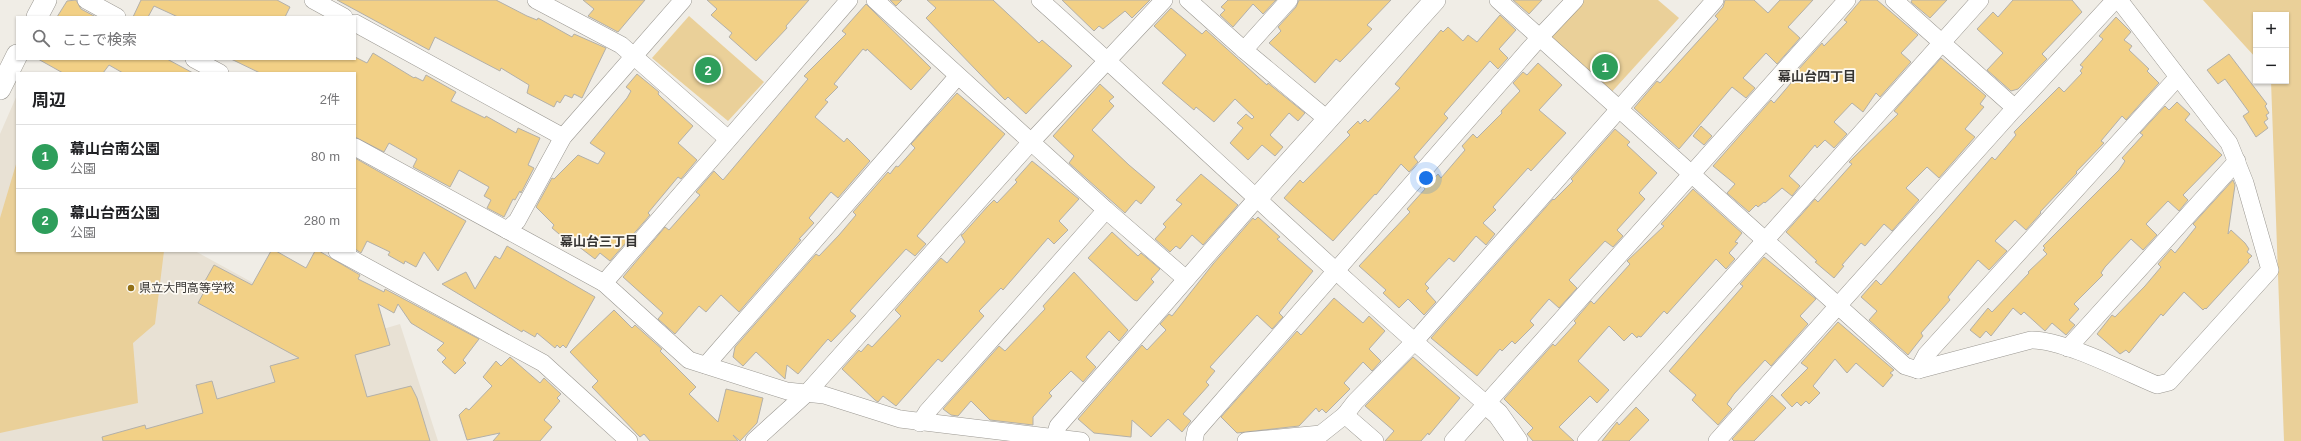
<!DOCTYPE html>
<html lang="ja">
<head>
<meta charset="utf-8">
<style>
	:root { --surface:#fff; --page:#f6f6f6; --text:#202124; --muted:#757577; --line:#e0e0e0; --accent:#2563eb }
	body { margin:0; font-family:Helvetica,"Noto Sans JP",sans-serif; background:var(--page); color:var(--text) }
	.controls { position:absolute; right:12px; top:12px; display:grid; overflow:hidden; border-radius:0px; box-shadow:0 1px 3px #0004 }
	.controls button { width:36px; height:36px; display:grid; place-items:center; padding:0; border:0; border-bottom:1px solid var(--line); background:var(--surface); color:var(--text); font:20px sans-serif }
	.you { position:absolute; left:1426px; top:178px; width:14px; height:14px; margin:-10px; border:3px solid #fff; border-radius:50%; background:#1a73e8; box-shadow:0 0 0 6px #1a73e833 }
	.badge { display:grid; place-items:center; width:26px; height:26px; border-radius:50%; background:var(--accent); color:#fff; font-size:13px; font-weight:700 }
	.pin { position:absolute; translate:-50% -50%; border:2px solid #fff; box-shadow:0 1px 4px #0006 }
	.list { margin:0; padding:0; list-style:none }
	h2 { display:flex; justify-content:space-between; align-items:center; height:52px; margin:0; padding:0 16px; font-size:17px }
	h2 small { font-size:13px; font-weight:400; color:var(--muted) }
	.list li { display:grid; grid-template-columns:26px 1fr auto; gap:12px; align-items:center; box-sizing:border-box; height:64px; padding:0 16px; border-top:1px solid var(--line) }
	.list b { display:block; font-size:15px; white-space:nowrap }
	.list p { margin:0; font-size:13px; white-space:nowrap; color:var(--muted) }
	.list em { font-size:13px; font-style:normal; color:var(--muted) }
	.icon { flex:none; width:22px; height:22px; fill:none; stroke:currentColor; stroke-width:2; stroke-linecap:round; stroke-linejoin:round }
	.map { position:relative; flex:none; width:2301px; height:441px; overflow:hidden }
	.search { position:absolute; background:var(--surface); box-shadow:0 1px 3px #0004; left:16px; top:16px; width:340px; height:44px; display:flex; align-items:center; gap:10px; box-sizing:border-box; padding:0 14px; border-radius:0px; color:var(--muted); font-size:15px }
	.panel { position:absolute; background:var(--surface); box-shadow:0 1px 3px #0004; left:16px; top:72px; width:340px; height:180px; border-radius:0px }
	.map>svg:first-child { display:block }
	.built { fill:#e8e1d4 }
	.green { fill:#ead099 }
	.building { fill:#f2d086; stroke:#b3b0a9 }
	.lines { fill:none; stroke-linecap:round; stroke-linejoin:round }
	.minor-casing { stroke:#9b9892; stroke-width:18 }
	.tertiary-casing { stroke:#9b9892; stroke-width:22 }
	.minor { stroke:#fff; stroke-width:17 }
	.tertiary { stroke:#fff; stroke-width:21 }
	.poi-dot { fill:#927016; stroke:#fdfaf4; stroke-width:1.5 }
	.labels { text-anchor:middle; dominant-baseline:central; stroke-width:3.5; stroke-linejoin:round; paint-order:stroke }
	.poi-label { font-size:12px; fill:#363432; stroke:#fdfaf4; text-anchor:start }
	.neighbourhood-label { font-size:13px; font-weight:bold; fill:#363432; stroke:#fdfaf4 }
</style>
</head>
<body>
<div class="map">
<svg width="2301" height="441" viewBox="0 0 2301 441">
	<rect width="100%" height="100%" fill="#f0ede6"/>
	<path class="built" d="M17,95V251H195L353,338L400,324L438,441H0V134Z"/>
	<g class="green">
		<path d="M1574,0H1658L1679,18L1608,96L1541,37Z"/>
		<path d="M2203,0H2301V441H2284L2271,81H2286V15H2256V58Z"/>
		<path d="M689,16L764,82L728,121L652,58Z"/>
		<path d="M17,161V251H164L155,324L133,343L138,403L0,433V218Z"/>
	</g>
	<g class="building">
		<path d="M76,0L81,9L96,17H57L67,1Z"/>
		<path d="M141,0H277L290,7L285,17H178L154,6L148,17H133Z"/>
		<path d="M337,0H496L527,16L537,20L538,18L572,37L574,34L606,48L582,98L574,94L572,98L565,95L560,103L557,101L554,107L527,93L529,85L501,68L500,71L435,37L429,50Z"/>
		<path d="M583,0H645L618,32L588,16L594,9Z"/>
		<path d="M707,0H809L786,26L787,28L756,61L729,37L732,33L711,15L717,9Z"/>
		<path d="M890,0H902L896,6Z"/>
		<path d="M927,0H993L1039,43L1042,40L1072,66L1026,114L1008,97L1005,100L926,18L936,8Z"/>
		<path d="M1062,0H1150L1132,18L1125,11L1103,29L1099,26L1094,31Z"/>
		<path d="M1228,0H1276L1263,14L1253,4L1233,27L1220,15L1225,10L1221,7Z"/>
		<path d="M1299,0H1391L1367,25L1372,29L1340,62L1336,59L1315,83L1269,43L1281,31L1278,27L1296,7Z"/>
		<path d="M1513,0H1542L1529,14Z"/>
		<path d="M1725,0H1754L1768,13L1780,0H1813L1788,27L1800,38L1777,64L1766,53L1743,78L1755,88L1746,98L1732,87L1679,149L1634,108L1657,81L1660,83L1718,19L1715,16L1723,7Z"/>
		<path d="M1861,0H1877L1918,35L1901,53L1911,62L1880,97L1876,93L1863,112L1852,103L1834,122L1847,134L1834,148L1825,140L1817,148L1815,145L1789,176L1800,186L1792,196L1782,188L1765,203L1764,202L1758,207L1756,205L1749,212L1727,193L1735,184L1713,166L1771,100L1774,103L1791,83L1789,80L1822,43L1824,46L1847,22L1844,20Z"/>
		<path d="M1912,0H1947L1930,18L1911,2Z"/>
		<path d="M2013,0H2072L2082,12L2042,54L2047,59L2018,89L2011,91L1987,70L2003,53L1977,29L1993,12L1998,17Z"/>
		<path d="M866,4L931,68L911,90L867,49L866,51L863,49L834,84L838,87L825,100L828,102L815,117L844,142L847,138L870,161L838,198L831,192L809,218L814,223L799,239L801,240L739,312L721,295L706,312L699,306L675,334L658,319L663,313L623,277L665,227L669,230L700,195L696,192L714,171L723,180L808,79L804,76L846,34L842,31Z"/>
		<path d="M1171,8L1202,34L1206,30L1267,85L1268,83L1305,113L1298,121L1289,113L1270,135L1283,147L1275,156L1262,145L1248,160L1230,143L1243,128L1237,123L1246,114L1252,119L1254,117L1235,99L1214,122L1196,107L1194,110L1162,83L1186,55L1154,26Z"/>
		<path d="M1500,15L1516,30L1499,49L1508,58L1498,69L1490,61L1444,114L1448,118L1414,157L1418,162L1409,172L1401,164L1376,195L1375,194L1333,241L1284,198L1300,180L1303,183L1350,135L1347,132L1358,121L1360,124L1365,119L1368,122L1400,88L1395,84L1441,30L1443,32L1448,27L1463,41L1468,35L1477,42Z"/>
		<path d="M2116,17L2131,32L2124,40L2132,46L2129,50L2149,69L2147,71L2159,83L2126,120L2122,116L2101,141L2104,143L2076,172L2077,173L2040,212L2041,213L2026,230L2015,220L1995,241L2007,251L1989,270L1978,260L1948,297L1950,300L1921,333L1923,336L1908,355L1869,320L1877,311L1861,297L1876,280L1881,285L1992,157L1995,160L2016,135L2014,132L2059,87L2064,92L2082,73L2080,71L2083,67L2080,65L2103,39L2099,36Z"/>
		<path d="M373,53L414,78L415,77L423,81L426,75L456,92L451,101L485,118L486,116L516,133L518,128L540,138L528,165L534,168L521,193L520,191L515,200L513,199L504,217L487,208L491,200L484,196L489,187L459,170L450,187L413,167L417,159L389,143L384,152L355,137V73H260L231,59H355V57L367,63Z"/>
		<path d="M2229,54L2267,104L2265,106L2269,113L2266,115L2268,119L2264,122L2268,128L2256,137L2243,116L2249,112L2225,79L2218,84L2207,70Z"/>
		<path d="M1941,58L1986,96L1980,104L1984,107L1965,129L1975,137L1939,178L1927,167L1906,188L1919,200L1892,231L1884,224L1865,246L1861,243L1842,265L1844,266L1834,278L1815,262L1817,261L1786,232L1815,199L1818,202L1843,174L1852,164L1849,162L1898,114L1894,111Z"/>
		<path d="M38,59H167L193,73H123L109,65L103,73H63Z"/>
		<path d="M1538,63L1562,85L1539,110L1566,133L1531,171L1528,168L1493,207L1496,210L1483,223L1495,234L1486,245L1476,236L1454,262L1449,258L1425,284L1429,288L1426,291L1436,302L1424,315L1408,299L1399,308L1383,293L1386,290L1359,266L1410,212L1407,209L1425,189L1423,187L1432,176L1434,178L1438,174L1441,178L1465,150L1462,146L1473,134L1477,138L1502,113L1501,111L1520,91L1513,83L1523,72L1527,75Z"/>
		<path d="M637,74L659,92L658,94L662,98L693,126L678,143L697,160L681,179L678,177L648,213L650,215L610,261L600,253L595,259L574,243L572,245L552,228L554,225L536,207L552,178L554,179L578,155L598,164L605,153L590,143L627,98L631,91L626,87Z"/>
		<path d="M1100,84L1114,97L1109,101L1114,106L1092,130L1129,165L1155,187L1141,204L1136,200L1125,213L1069,163L1074,156L1053,136Z"/>
		<path d="M957,93L1005,134L917,236L926,244L915,256L906,249L850,311L856,316L831,342L828,339L798,374L787,365L785,379L756,352L743,366L733,357L735,347L816,254L819,256L839,235L856,215L853,212L888,172L890,174L896,166L898,167L915,148L911,144Z"/>
		<path d="M2177,102L2190,114L2185,120L2222,155L2183,195L2188,200L2179,211L2168,201L2146,224L2157,235L2143,250L2131,239L2105,267L2101,273L2103,275L2074,304L2079,309L2069,320L2075,325L2066,335L2052,323L2045,331L2024,312L2021,315L2013,308L1991,336L1986,331L1980,338L1970,330L1988,308L1992,312L2029,273L2028,272L2047,254L2043,250L2045,248L2043,246L2119,170L2125,161L2122,158L2143,135L2140,133L2165,106L2169,110Z"/>
		<path d="M1701,126L1712,136L1704,145L1693,136Z"/>
		<path d="M1615,129L1630,142L1627,145L1657,173L1639,193L1645,199L1617,230L1623,236L1613,247L1605,241L1569,280L1577,288L1559,308L1549,299L1530,321L1534,325L1515,344L1512,341L1502,351L1500,349L1477,376L1431,338L1553,199L1554,200L1573,181L1571,179Z"/>
		<path d="M355,158L466,221L438,271L424,252L416,267L405,261L404,264L388,255L390,252L367,241L361,253L355,249Z"/>
		<path d="M1032,161L1079,199L1059,221L1068,230L1054,244L1048,238L1003,290L1001,288L979,311L984,316L942,362L938,359L896,406L883,396L878,402L875,400L842,369L859,350L861,352L868,344L872,347L901,316L895,310L941,258L947,263L965,242L961,235L963,234L987,207L994,200L997,203L1017,182L1015,180Z"/>
		<path d="M1201,174L1238,205L1203,245L1192,235L1180,249L1176,246L1170,252L1155,239L1166,227L1163,224L1182,204L1176,200Z"/>
		<path d="M2233,180L2235,185L2228,234L2231,230L2245,243L2249,249L2247,252L2252,256L2248,260L2249,262L2206,309L2205,308L2203,310L2184,292L2163,316L2161,314L2129,353L2126,350L2120,354L2097,334L2112,315L2115,317L2145,286L2161,267L2158,264L2171,249L2175,253L2196,227L2193,224Z"/>
		<path d="M1693,189L1742,233L1735,242L1738,243L1729,253L1735,259L1726,269L1716,259L1667,314L1664,311L1641,337L1638,336L1637,338L1632,333L1624,341L1609,326L1578,361L1609,390L1597,403L1590,396L1559,427L1574,441H1533L1527,434L1533,428L1504,399L1553,344L1555,346L1576,323L1574,321L1591,301L1594,304L1630,264L1627,261L1664,226L1661,224Z"/>
		<path d="M1258,217L1280,237L1277,239L1313,271L1279,313L1283,317L1272,329L1257,315L1210,367L1215,371L1206,382L1209,385L1183,414L1191,421L1182,432L1168,419L1151,437L1132,420L1131,437L1094,433L1078,419L1142,345L1147,350L1166,330L1160,324L1169,314L1172,316L1213,264L1253,218L1255,220Z"/>
		<path d="M1112,232L1138,256L1141,253L1160,269L1151,279L1154,282L1137,301L1134,300L1088,258Z"/>
		<path d="M507,246L595,297L566,348L563,345L560,348L557,345L555,348L537,333L535,337L523,330L522,332L442,284L466,272L475,289L495,256L500,259Z"/>
		<path d="M271,251H276L306,268L315,251H319L360,275L358,279L384,292L385,289L479,339L463,360L466,363L455,374L442,362L446,358L437,350L444,343L411,323L398,304L394,313L378,304L390,345L355,355L367,397L411,386L417,398L430,441H103L102,437L145,425L146,429L203,413L196,385L212,381L217,399L275,382L270,366L299,358L198,303L205,290L201,288L214,265L252,285Z"/>
		<path d="M1764,257L1816,299L1800,316L1808,324L1771,366L1765,360L1734,394L1727,404L1732,409L1718,425L1692,400L1696,395L1669,371L1743,286L1740,284Z"/>
		<path d="M1074,272L1128,330L1119,341L1109,331L1086,357L1096,367L1083,382L1071,371L1049,393L1052,396L1033,417V425L990,420L971,401L958,416L951,415L943,409L999,346L1005,351L1045,309L1043,306Z"/>
		<path d="M1334,298L1363,323L1369,316L1385,331L1369,349L1381,361L1372,371L1363,362L1344,383L1350,389L1326,413L1322,409L1319,412L1316,408L1299,426L1237,433L1221,417L1297,331L1301,335Z"/>
		<path d="M614,310L632,328L635,325L662,349L660,351L696,387L689,394L718,422L726,389L763,398L757,423L740,441L733,435L738,441H650L644,434L640,437L592,387L598,381L570,352Z"/>
		<path d="M1838,322L1894,370L1890,373L1893,375L1883,387L1856,363L1847,373L1835,359L1813,386L1820,393L1809,404L1806,401L1801,406L1797,402L1792,407L1781,395L1808,368L1801,363Z"/>
		<path d="M510,357L540,383L544,378L561,394L557,398L560,401L544,420L552,427L540,441H493L500,433L467,440L459,415L466,408L469,410L492,386L483,377L496,361L501,366Z"/>
		<path d="M1413,357L1460,398L1429,435L1428,433L1421,441H1385L1394,431L1365,406Z"/>
		<path d="M1772,395L1786,408L1754,441H1734L1732,439Z"/>
		<path d="M1636,407L1649,420L1629,441H1602L1617,422L1619,425Z"/>
	</g>
	<g class="lines">
		<defs>
			<g id="minor">
				<path d="M86,0L117,17"/>
				<path d="M313,0L344,17"/>
				<path d="M536,0L621,45L728,139"/>
				<path d="M875,0L1106,210L1186,279"/>
				<path d="M1040,0C1189,133 1333,273 1485,403"/>
				<path d="M1188,0L1244,50L1327,119"/>
				<path d="M1498,0L1905,366L1918,370L2031,340C2062,339 2126,372 2157,385L2169,382L2270,270L2245,183L2229,143L2119,0"/>
				<path d="M1894,0L2015,108"/>
				<path d="M355,23L563,137"/>
				<path d="M1244,50L1289,0"/>
				<path d="M194,59L220,73"/>
				<path d="M355,147L604,283L689,360L787,391L824,395L900,419L1081,441"/>
				<path d="M507,230L517,221L563,137L683,0"/>
				<path d="M337,251L543,363L629,441"/>
				<path d="M604,283L849,0"/>
				<path d="M2068,348L2237,161"/>
				<path d="M706,365L957,77"/>
				<path d="M1918,370L1926,355L2177,78"/>
				<path d="M1345,415L1355,402L1414,342L1715,0"/>
				<path d="M920,423L927,412L1106,210"/>
				<path d="M1054,439L1058,426L1258,197"/>
				<path d="M754,441L807,393L1031,142L1164,0"/>
				<path d="M1194,441L1196,431L1540,37L1575,0"/>
				<path d="M1246,441L1321,434L1345,415L1375,441"/>
				<path d="M1453,441L1847,0"/>
				<path d="M1586,441L1980,0"/>
				<path d="M1717,441L2015,108L2115,0"/>
			</g>
			<g id="tertiary">
				<path d="M37,17L46,0"/>
				<path d="M0,89L17,55"/>
				<path d="M1258,197L1435,0"/>
				<path d="M1485,403L1498,414L1517,441"/>
			</g>
		</defs>
		<use href="#minor" class="minor-casing"/>
		<use href="#tertiary" class="tertiary-casing"/>
		<use href="#minor" class="minor"/>
		<use href="#tertiary" class="tertiary"/>
	</g>
	<circle class="poi-dot" cx="131" cy="288" r="4"/>
	<g class="labels">
		<g class="poi-label">
			<text x="139" y="288">県立大門高等学校</text>
		</g>
		<g class="neighbourhood-label">
			<text x="1817" y="76">幕山台四丁目</text>
			<text x="599" y="241">幕山台三丁目</text>
		</g>
	</g>
</svg>
<div class="controls">
<button>+</button>
<button>−</button>
</div>
<div class="you"></div>
<div class="pin badge" style="left:1605px;top:67px;background:#2e9e5b">1</div>
<div class="pin badge" style="left:708px;top:70px;background:#2e9e5b">2</div>
<div class="search"><svg class="icon" aria-label="search" viewBox="0 0 24 24"><circle cx="10" cy="10" r="6"/><path d="M15 15l6 6"/></svg>ここで検索</div>
<section class="panel">
<h2>周辺<small>2件</small></h2>
<ul class="list">
<li><span class="badge" style="background:#2e9e5b">1</span><div><b>幕山台南公園</b><p>公園</p></div><em>80 m</em></li>
<li><span class="badge" style="background:#2e9e5b">2</span><div><b>幕山台西公園</b><p>公園</p></div><em>280 m</em></li>
</ul>
</section>
</div>
</body>
</html>
